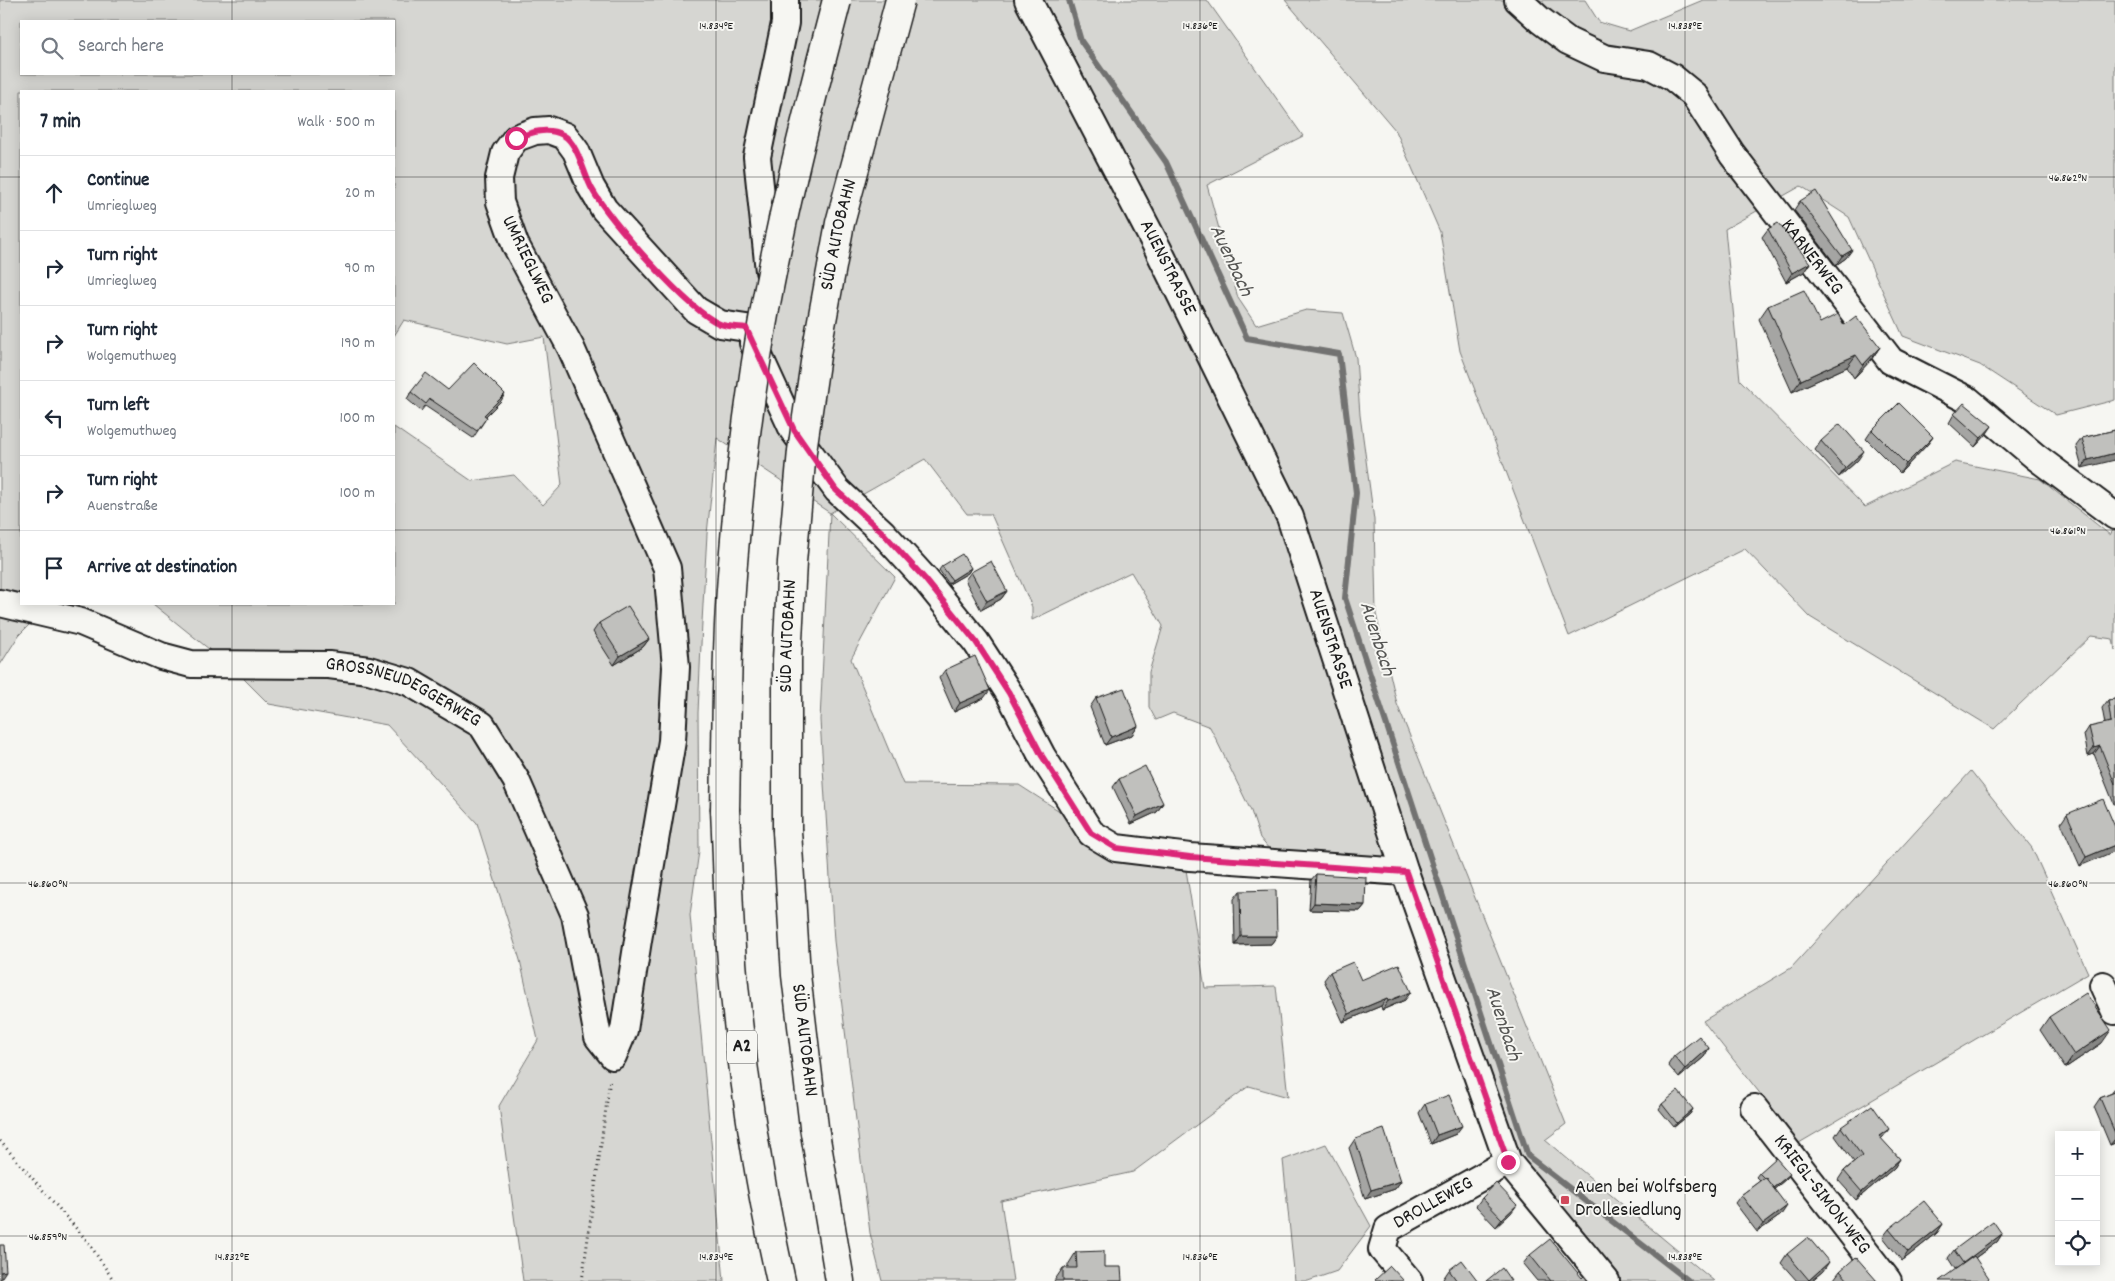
<!DOCTYPE html>
<html lang="en">
<head>
<meta charset="utf-8">
<style>
	:root { --surface:#fff; --page:#f6f6f7; --text:#1f2937; --muted:#747a83; --line:#e0e1e3 }
	body { margin:0; font-family:Dekko,sans-serif; background:var(--page); color:var(--text) }
	.controls { position:absolute; right:15px; bottom:15px; display:grid; overflow:hidden; border-radius:0px; box-shadow:0 2px 12px #0003 }
	.controls button { width:45px; height:45px; display:grid; place-items:center; padding:0; border:0; border-bottom:1px solid var(--line); background:var(--surface); color:var(--text); font:25px sans-serif }
	.stop { position:absolute; width:15px; height:15px; margin:-11px; border:4px solid #db2777; border-radius:50%; background:#fff }
	.stop.end { background:#db2777; border-color:#fff; box-shadow:0 1px 5px #0008 }
	.list { margin:0; padding:0; list-style:none }
	h2 { display:flex; justify-content:space-between; align-items:center; height:65px; margin:0; padding:0 20px; font-size:21px }
	h2 small { font-size:16px; font-weight:400; color:var(--muted) }
	.list li { display:grid; grid-template-columns:32px 1fr auto; gap:15px; align-items:center; box-sizing:border-box; height:75px; padding:0 20px; border-top:1px solid var(--line) }
	.list b { display:block; font-size:19px; white-space:nowrap }
	.list p { margin:0; font-size:16px; white-space:nowrap; color:var(--muted) }
	.list em { font-size:16px; font-style:normal; color:var(--muted) }
	.icon { flex:none; width:28px; height:28px; fill:none; stroke:currentColor; stroke-width:2; stroke-linecap:round; stroke-linejoin:round }
	.map { position:relative; flex:none; width:2115px; height:1281px; overflow:hidden }
	.search { position:absolute; background:var(--surface); box-shadow:0 2px 12px #0003; left:20px; top:20px; width:375px; height:55px; display:flex; align-items:center; gap:12px; box-sizing:border-box; padding:0 18px; border-radius:0px; color:var(--muted); font-size:19px }
	.panel { position:absolute; background:var(--surface); box-shadow:0 2px 12px #0003; left:20px; top:90px; width:375px; height:515px; border-radius:0px }
	.map>svg:first-child { display:block }
	.green { fill:#d6d6d2; stroke:#797977; fill-rule:evenodd }
	.lines { fill:none; stroke-linecap:round; stroke-linejoin:round }
	.stream { stroke:#727271; stroke-width:6 }
	.minor-casing { stroke:#1c1c1c; stroke-width:30 }
	.highway-casing { stroke:#1c1c1c; stroke-width:31 }
	.path { stroke:#1c1c1c; stroke-width:3; stroke-dasharray:1 4; stroke-linecap:butt }
	.minor { stroke:#f6f6f2; stroke-width:26 }
	.highway { stroke:#f6f6f2; stroke-width:28 }
	.highway-bridge-casing { stroke:#1c1c1c; stroke-width:31; stroke-linecap:butt }
	.highway-bridge { stroke:#f6f6f2; stroke-width:28 }
	.wall { fill:#a5a5a3; stroke:#1c1c1c }
	.shaded-wall { fill:#868684; stroke:#1c1c1c }
	.building { fill:#c0c0bd; stroke:#1c1c1c }
	.route { stroke:#db2777; stroke-width:6 }
	.ticks { fill:none; stroke:#1c1c1c; stroke-width:1; stroke-opacity:0.45 }
	.poi-dot { fill:#d1495b; stroke:#f6f6f2; stroke-width:2 }
	.labels { text-anchor:middle; dominant-baseline:central; stroke-width:4; stroke-linejoin:round; paint-order:stroke }
	.shield { fill:#f6f6f2; stroke:#5d5d5c; stroke-width:1 }
	.shield-label { font-size:19px; font-weight:bold; fill:#1c1c1c }
	.street-label { font-size:20px; fill:#1c1c1c; stroke:#f6f6f2 }
	.poi-label { font-size:20px; fill:#1c1c1c; stroke:#f6f6f2; text-anchor:start }
	.water-label { font-size:21px; font-style:italic; fill:#565654; stroke:#f6f6f2 }
	.ticks-label { font-size:12px; text-anchor:middle; fill:#1c1c1c; stroke:#f6f6f2; stroke-width:4; stroke-linejoin:round; paint-order:stroke }
</style>
</head>
<body>
<div class="map">
<svg width="2115" height="1281" viewBox="0 0 2115 1281">
	<rect width="100%" height="100%" fill="#f6f6f2"/>
	<filter id="ink" filterUnits="userSpaceOnUse"><feTurbulence type="fractalNoise" baseFrequency=".02" numOctaves="2"/><feDisplacementMap in="SourceGraphic" scale="10" xChannelSelector="R" yChannelSelector="G"/><feConvolveMatrix kernelMatrix="1 2 1 2 8 2 1 2 1" color-interpolation-filters="sRGB"/></filter>
	<g filter="url(#ink)">
		<g class="green">
			<path d="M0,0H1207L1303,136L1207,185L1238,298L1256,325L1306,310L1343,313L1356,358L1360,415L1374,520L1376,614L1397,704L1566,1124L1545,1140L1714,1281H1621L1520,1158L1413,854L1367,860L1274,855L1260,838L1251,811L1210,727L1173,713L1156,720L1149,707V672L1163,626L1131,572L1032,620V607L991,514H967L925,459L830,513L895,577L851,659L903,784L1019,785L1058,810L1100,848L1183,851L1205,988L1276,986L1288,1097L1249,1086L1133,1172L1001,1201L1013,1281H882L870,1233L834,941L820,720L830,513L717,438L707,534L702,622L698,713L699,851L690,915L724,1281H523L499,1106L538,1040L520,960L477,823L387,725L269,704L235,670L153,604H394V427L472,481L514,475L543,505L562,485L544,337L507,344L404,320L394,336V91H21V604H50L19,635L0,665ZM21,21H394V74H21Z"/>
			<path d="M1285,0H1585L1599,22L1629,31L1703,0H2115V400L2056,415L1980,365L1903,336L1849,217L1801,186L1725,229L1740,380L1865,507L1955,462L2040,479L2110,535L2115,527V650L2113,639L2091,636L1994,729L1810,617L1745,549L1569,636L1460,351L1440,232L1396,131Z"/>
			<path d="M1971,771L2032,848L2088,973L1799,1143L1703,1021L1791,968Z"/>
			<path d="M1326,1144L1371,1226L1337,1271L1308,1281H1295L1283,1160Z"/>
		</g>
		<g class="lines">
			<path class="stream" d="M1069,0L1081,41L1166,162L1247,338L1339,354L1356,493L1345,598L1528,1156L1689,1281"/>
			<defs>
				<g id="minor">
					<path id="s1" d="M1028,0L1158,249L1290,517L1405,872L1508,1162L1606,1281"/>
					<path id="s2" d="M1518,0L1540,20L1568,41L1604,58L1649,65L1672,77L1694,95L1732,154L1891,361L1968,400L2036,457L2115,516"/>
					<path d="M769,271L757,157L785,23V0"/>
					<path d="M753,343L793,430L837,490L883,533L925,579L976,642L1009,693L1042,756L1091,833L1116,848L1190,857L1405,872"/>
					<path id="s3" d="M0,603L81,622L161,656L191,664L329,665L369,670L409,682L482,725L516,780L575,915L598,1037L613,1056L624,1030L638,940L672,741L676,667L667,568L571,348L515,244L500,202L499,178L505,153L516,138L535,131L549,130L565,136L576,151L591,187L604,209L696,310L720,324L746,328"/>
					<path d="M2103,985L2115,1011"/>
					<path id="s4" d="M1754,1108L1888,1281"/>
					<path id="s5" d="M1409,1281L1382,1249L1388,1229L1508,1162"/>
				</g>
				<g id="highway">
					<path d="M725,810C728,868 728,927 734,985C744,1084 759,1184 781,1281"/>
					<path id="s6" d="M787,831L796,975L814,1127L840,1281"/>
				</g>
			</defs>
			<use href="#minor" class="minor-casing"/>
			<use href="#highway" class="highway-casing"/>
			<g class="path">
				<path d="M0,1141L88,1242L114,1281"/>
				<path d="M582,1281L610,1079"/>
			</g>
			<use href="#minor" class="minor"/>
			<use href="#highway" class="highway"/>
			<defs>
				<g id="highway-bridge">
					<path d="M725,810C727,724 726,637 734,551C740,476 749,400 762,326C781,216 809,107 837,0"/>
					<path id="s7" d="M787,831V660L792,562L802,451L818,342L840,223L900,0"/>
				</g>
			</defs>
			<use href="#highway-bridge" class="highway-bridge-casing"/>
			<use href="#highway-bridge" class="highway-bridge"/>
		</g>
		<g class="wall">
			<path d="M1800,201L1846,258L1836,265L1794,210Z"/>
			<path d="M1768,229L1810,263L1804,272L1786,282L1762,237Z"/>
			<path d="M1768,306L1820,323L1844,325L1880,347L1871,360L1854,378L1847,367L1792,392L1759,319Z"/>
			<path d="M448,390L501,401L486,416L487,417L473,438L425,406L421,411L407,399L411,392Z"/>
			<path d="M1954,414L1986,435L1975,447L1949,423Z"/>
			<path d="M1872,430L1933,437L1927,445L1900,473L1866,439Z"/>
			<path d="M2115,430L2082,468L2076,446L2082,438Z"/>
			<path d="M1821,441L1858,460L1839,477L1815,450Z"/>
			<path d="M942,566L971,568L968,573L949,584L939,570Z"/>
			<path d="M971,572L1007,591L1001,599L981,610L965,580Z"/>
			<path d="M599,623L649,639L643,647L614,665L593,632Z"/>
			<path d="M945,670L984,698L954,712L939,678Z"/>
			<path d="M1096,698L1138,726L1132,735L1105,745L1090,707Z"/>
			<path d="M2115,699V804H2114L2094,754L2088,756L2084,735L2089,727L2105,724L2102,708L2108,700Z"/>
			<path d="M1119,779L1163,803L1157,812L1131,824L1113,787Z"/>
			<path d="M2067,814L2115,827L2080,866L2061,823Z"/>
			<path d="M1316,874L1365,905L1360,911L1309,910L1311,880Z"/>
			<path d="M1240,891L1277,936L1271,944L1235,945L1234,899Z"/>
			<path d="M1330,972L1361,980L1405,1000L1382,1010L1381,1006L1343,1022L1324,980Z"/>
			<path d="M2049,1017L2102,1043L2065,1068L2040,1030Z"/>
			<path d="M1709,1048L1704,1057L1679,1078L1668,1065L1674,1056Z"/>
			<path d="M2115,1087V1143L2110,1145L2094,1107L2100,1098L2112,1093Z"/>
			<path d="M1425,1104L1456,1134L1431,1144L1419,1113Z"/>
			<path d="M1662,1104L1693,1109L1690,1114L1674,1127L1659,1109Z"/>
			<path d="M1841,1127L1883,1137L1881,1139L1900,1159L1894,1168L1856,1200L1838,1180L1844,1171L1854,1162L1835,1136Z"/>
			<path d="M1355,1139L1401,1181L1395,1189L1365,1199L1349,1148Z"/>
			<path d="M1759,1173L1787,1178L1774,1189L1781,1215L1757,1232L1735,1203L1741,1195L1760,1181L1756,1177Z"/>
			<path d="M1482,1198L1511,1213L1496,1227L1476,1206Z"/>
			<path d="M1943,1224L1937,1233L1902,1261L1883,1237L1889,1229Z"/>
			<path d="M2002,1234L1997,1242L1975,1258L1955,1269L1948,1258L1954,1250Z"/>
			<path d="M1076,1252L1104,1267L1122,1281H1054L1063,1268H1068V1265Z"/>
			<path d="M1787,1254L1823,1271L1811,1281H1797L1781,1263Z"/>
			<path d="M1530,1255L1582,1278L1588,1281H1537L1523,1264Z"/>
			<path d="M1449,1270L1478,1281H1444L1443,1279Z"/>
			<path d="M1840,1271L1877,1281H1836L1834,1279Z"/>
		</g>
		<g class="shaded-wall">
			<path d="M1852,250L1846,258L1836,265L1842,256Z"/>
			<path d="M1810,263L1804,272L1786,282L1792,273Z"/>
			<path d="M1880,347L1871,360L1854,378L1863,365Z"/>
			<path d="M1856,355L1847,367L1792,392L1801,380Z"/>
			<path d="M505,394L501,401L480,422L484,415Z"/>
			<path d="M1992,426L1986,435L1975,447L1981,438Z"/>
			<path d="M1933,437L1927,445L1900,473L1906,464Z"/>
			<path d="M1864,451L1858,460L1839,477L1845,468Z"/>
			<path d="M2115,453V460L2082,468L2088,460Z"/>
			<path d="M971,568L968,573L949,584L952,580Z"/>
			<path d="M1007,591L1001,599L981,610L987,601Z"/>
			<path d="M649,639L643,647L614,665L620,656Z"/>
			<path d="M990,690L984,698L954,712L960,703Z"/>
			<path d="M1138,726L1132,735L1105,745L1111,737Z"/>
			<path d="M2100,746L2094,754L2088,756L2094,748Z"/>
			<path d="M1163,803L1157,812L1131,824L1137,816Z"/>
			<path d="M2115,845V851L2080,866L2086,857Z"/>
			<path d="M1314,903L1365,905L1360,911L1309,910Z"/>
			<path d="M1241,936H1277L1271,944L1235,945Z"/>
			<path d="M1411,992L1405,1000L1382,1010L1388,1001Z"/>
			<path d="M1387,998L1381,1006L1343,1022L1349,1014Z"/>
			<path d="M2111,1030L2102,1043L2065,1068L2074,1055Z"/>
			<path d="M1709,1048L1704,1057L1679,1078L1685,1069Z"/>
			<path d="M1693,1109L1690,1114L1674,1127L1677,1123Z"/>
			<path d="M1462,1126L1456,1134L1431,1144L1437,1135Z"/>
			<path d="M1889,1129L1883,1137L1873,1145L1879,1136Z"/>
			<path d="M2115,1139V1143L2110,1145Z"/>
			<path d="M1900,1159L1894,1168L1856,1200L1862,1192Z"/>
			<path d="M1790,1174L1787,1178L1770,1193L1773,1188Z"/>
			<path d="M1401,1181L1395,1189L1365,1199L1371,1190Z"/>
			<path d="M1517,1205L1511,1213L1496,1227L1502,1219Z"/>
			<path d="M1787,1206L1781,1215L1757,1232L1763,1224Z"/>
			<path d="M1943,1224L1937,1233L1902,1261L1908,1252Z"/>
			<path d="M2002,1234L1997,1242L1957,1271L1963,1263Z"/>
			<path d="M1829,1262L1823,1271L1811,1281H1808Z"/>
			<path d="M6,1271L0,1280V1272Z"/>
		</g>
		<g class="building">
			<path d="M1816,191L1852,250L1842,256L1800,201Z"/>
			<path d="M1778,223L1810,263L1792,273L1768,229Z"/>
			<path d="M1804,290L1820,323L1838,314L1844,325L1856,316L1880,347L1863,365L1856,355L1801,380L1768,306Z"/>
			<path d="M474,363L505,394L484,415L487,417L477,431L430,399L426,404L411,392L426,373L448,390Z"/>
			<path d="M1899,403L1933,437L1906,464L1872,430Z"/>
			<path d="M1964,403L1992,426L1981,438L1954,414Z"/>
			<path d="M1840,424L1864,451L1845,468L1821,441Z"/>
			<path d="M2115,430V453L2088,460L2082,438Z"/>
			<path d="M962,554L971,568L952,580L942,566Z"/>
			<path d="M991,561L1007,591L987,601L971,572Z"/>
			<path d="M628,606L649,639L620,656L599,623Z"/>
			<path d="M975,656L990,690L960,703L945,670Z"/>
			<path d="M1124,688L1138,726L1111,737L1096,698Z"/>
			<path d="M2115,699V784L2100,746L2094,748L2089,727L2111,722L2108,700Z"/>
			<path d="M1145,766L1163,803L1137,816L1119,779Z"/>
			<path d="M2103,799L2115,827V845L2086,857L2067,814Z"/>
			<path d="M1316,874L1366,877L1365,905L1314,903Z"/>
			<path d="M1276,890L1277,936H1241L1240,891Z"/>
			<path d="M1353,962L1361,980L1399,964L1411,992L1388,1001L1387,998L1349,1014L1330,972Z"/>
			<path d="M2086,993L2111,1030L2074,1055L2049,1017Z"/>
			<path d="M1699,1036L1709,1048L1685,1069L1674,1056Z"/>
			<path d="M1678,1091L1693,1109L1677,1123L1662,1104Z"/>
			<path d="M2115,1092V1133L2100,1098Z"/>
			<path d="M1449,1095L1462,1126L1437,1135L1425,1104Z"/>
			<path d="M1872,1105L1889,1129L1879,1136L1900,1159L1862,1192L1844,1171L1862,1156L1841,1127Z"/>
			<path d="M1384,1129L1401,1181L1371,1190L1355,1139Z"/>
			<path d="M1776,1158L1790,1174L1773,1188L1765,1177L1764,1178L1759,1173Z"/>
			<path d="M1765,1177L1787,1206L1763,1224L1741,1195Z"/>
			<path d="M1496,1183L1517,1205L1502,1219L1482,1198Z"/>
			<path d="M1924,1201L1943,1224L1908,1252L1889,1229Z"/>
			<path d="M1993,1221L2002,1234L1963,1263L1954,1250Z"/>
			<path d="M1808,1237L1829,1262L1809,1280L1787,1254Z"/>
			<path d="M1550,1239L1582,1278L1584,1276L1588,1281H1551L1530,1255Z"/>
			<path d="M0,1245H4L6,1271L0,1272Z"/>
			<path d="M1104,1251V1267H1121L1122,1281H1063V1268H1077L1076,1252Z"/>
			<path d="M1974,1256L1989,1278L1986,1281H1939Z"/>
			<path d="M1856,1257L1877,1281H1849L1840,1271Z"/>
			<path d="M1462,1260L1478,1281H1457L1449,1270Z"/>
			<path d="M1390,1266L1404,1281H1376L1375,1280Z"/>
			<path d="M1502,1268L1511,1281H1486Z"/>
		</g>
	</g>
	<g class="lines" filter="url(#ink)">
		<path class="route" d="M516,138C532,132 547,127 563,135C578,143 584,175 592,189C608,219 690,312 720,324C728,327 738,327 746,328L794,430L836,490L883,533L925,579L976,642L1009,693L1042,756L1091,833L1116,848L1190,857L1406,872L1508,1162"/>
	</g>
	<path class="ticks" d="M232,0V21M716,0V1281M1200,0V1281M1685,0V1281M232,74V91M0,177H21M394,177H2115M0,530H21M394,530H2115M232,604V1281M0,883H2115M0,1236H2059M2096,1236H2115"/>
	<rect class="poi-dot" x="1560" y="1195" width="10" height="10" rx="2.5"/>
	<g class="labels">
		<rect class="shield" x="727" y="1030.5" width="30" height="33" rx="4"/>
		<g class="shield-label">
			<text x="742" y="1047">A2</text>
		</g>
		<g class="street-label">
			<text stroke="none"><textPath href="#s7" startOffset="600">SÜD AUTOBAHN</textPath></text>
			<text stroke="none"><textPath href="#s2" startOffset="405">KARNERWEG</textPath></text>
			<text transform="translate(527 260) rotate(64)">UMRIEGLWEG</text>
			<text stroke="none"><textPath href="#s1" startOffset="302">AUENSTRASSE</textPath></text>
			<text stroke="none"><textPath href="#s7" startOffset="195">SÜD AUTOBAHN</textPath></text>
			<text stroke="none"><textPath href="#s1" startOffset="708">AUENSTRASSE</textPath></text>
			<text stroke="none"><textPath href="#s3" startOffset="419">GROSSNEUDEGGERWEG</textPath></text>
			<text stroke="none"><textPath href="#s6" startOffset="210">SÜD AUTOBAHN</textPath></text>
			<text stroke="none"><textPath href="#s4" startOffset="110">KRIEGL-SIMON-WEG</textPath></text>
			<text stroke="none"><textPath href="#s5" startOffset="115">DROLLEWEG</textPath></text>
		</g>
		<g class="poi-label">
			<text x="1575" y="1188">Auen bei Wolfsberg<tspan x="1575" dy="23">Drollesiedlung</tspan></text>
		</g>
		<g class="water-label">
			<text transform="translate(1230 261) rotate(65)">Auenbach</text>
			<text transform="translate(1376 639) rotate(72)">Auenbach</text>
			<text transform="translate(1502 1024) rotate(72)">Auenbach</text>
		</g>
	</g>
	<g class="ticks-label">
		<text x="716" y="29">14.834°E</text>
		<text x="1200" y="29">14.836°E</text>
		<text x="1685" y="29">14.838°E</text>
		<text x="2068" y="181">46.862°N</text>
		<text x="2068" y="534">46.861°N</text>
		<text x="48" y="887">46.860°N</text>
		<text x="2068" y="887">46.860°N</text>
		<text x="48" y="1240">46.859°N</text>
		<text x="232" y="1260">14.832°E</text>
		<text x="716" y="1260">14.834°E</text>
		<text x="1200" y="1260">14.836°E</text>
		<text x="1685" y="1260">14.838°E</text>
	</g>
</svg>
<div class="controls">
<button>+</button>
<button>−</button>
<button><svg class="icon" aria-label="locate" viewBox="0 0 24 24"><circle cx="12" cy="12" r="6"/><path d="M12 2v4M12 18v4M2 12h4M18 12h4"/></svg></button>
</div>
<div class="stop" style="left:516px;top:138px"></div>
<div class="stop end" style="left:1508px;top:1162px"></div>
<div class="search"><svg class="icon" aria-label="search" viewBox="0 0 24 24"><circle cx="10" cy="10" r="6"/><path d="M15 15l6 6"/></svg>Search here</div>
<section class="panel">
<h2>7 min<small>Walk · 500 m</small></h2>
<ul class="list">
<li><svg class="icon" aria-label="ahead" viewBox="0 0 24 24"><path d="M12 20V5M6 11l6-6 6 6"/></svg><div><b>Continue</b><p>Umrieglweg</p></div><em>20 m</em></li>
<li><svg class="icon" aria-label="right" viewBox="0 0 24 24"><path d="M7 20v-9h11M14 6l5 5-5 5"/></svg><div><b>Turn right</b><p>Umrieglweg</p></div><em>90 m</em></li>
<li><svg class="icon" aria-label="right" viewBox="0 0 24 24"><path d="M7 20v-9h11M14 6l5 5-5 5"/></svg><div><b>Turn right</b><p>Wolgemuthweg</p></div><em>190 m</em></li>
<li><svg class="icon" aria-label="left" viewBox="0 0 24 24"><path d="M17 20v-9H6M10 6l-5 5 5 5"/></svg><div><b>Turn left</b><p>Wolgemuthweg</p></div><em>100 m</em></li>
<li><svg class="icon" aria-label="right" viewBox="0 0 24 24"><path d="M7 20v-9h11M14 6l5 5-5 5"/></svg><div><b>Turn right</b><p>Auenstraße</p></div><em>100 m</em></li>
<li><svg class="icon" aria-label="arrive" viewBox="0 0 24 24"><path d="M6 21V4h12l-3 4 3 4H6"/></svg><div><b>Arrive at destination</b></div></li>
</ul>
</section>
</div>
</body>
</html>
